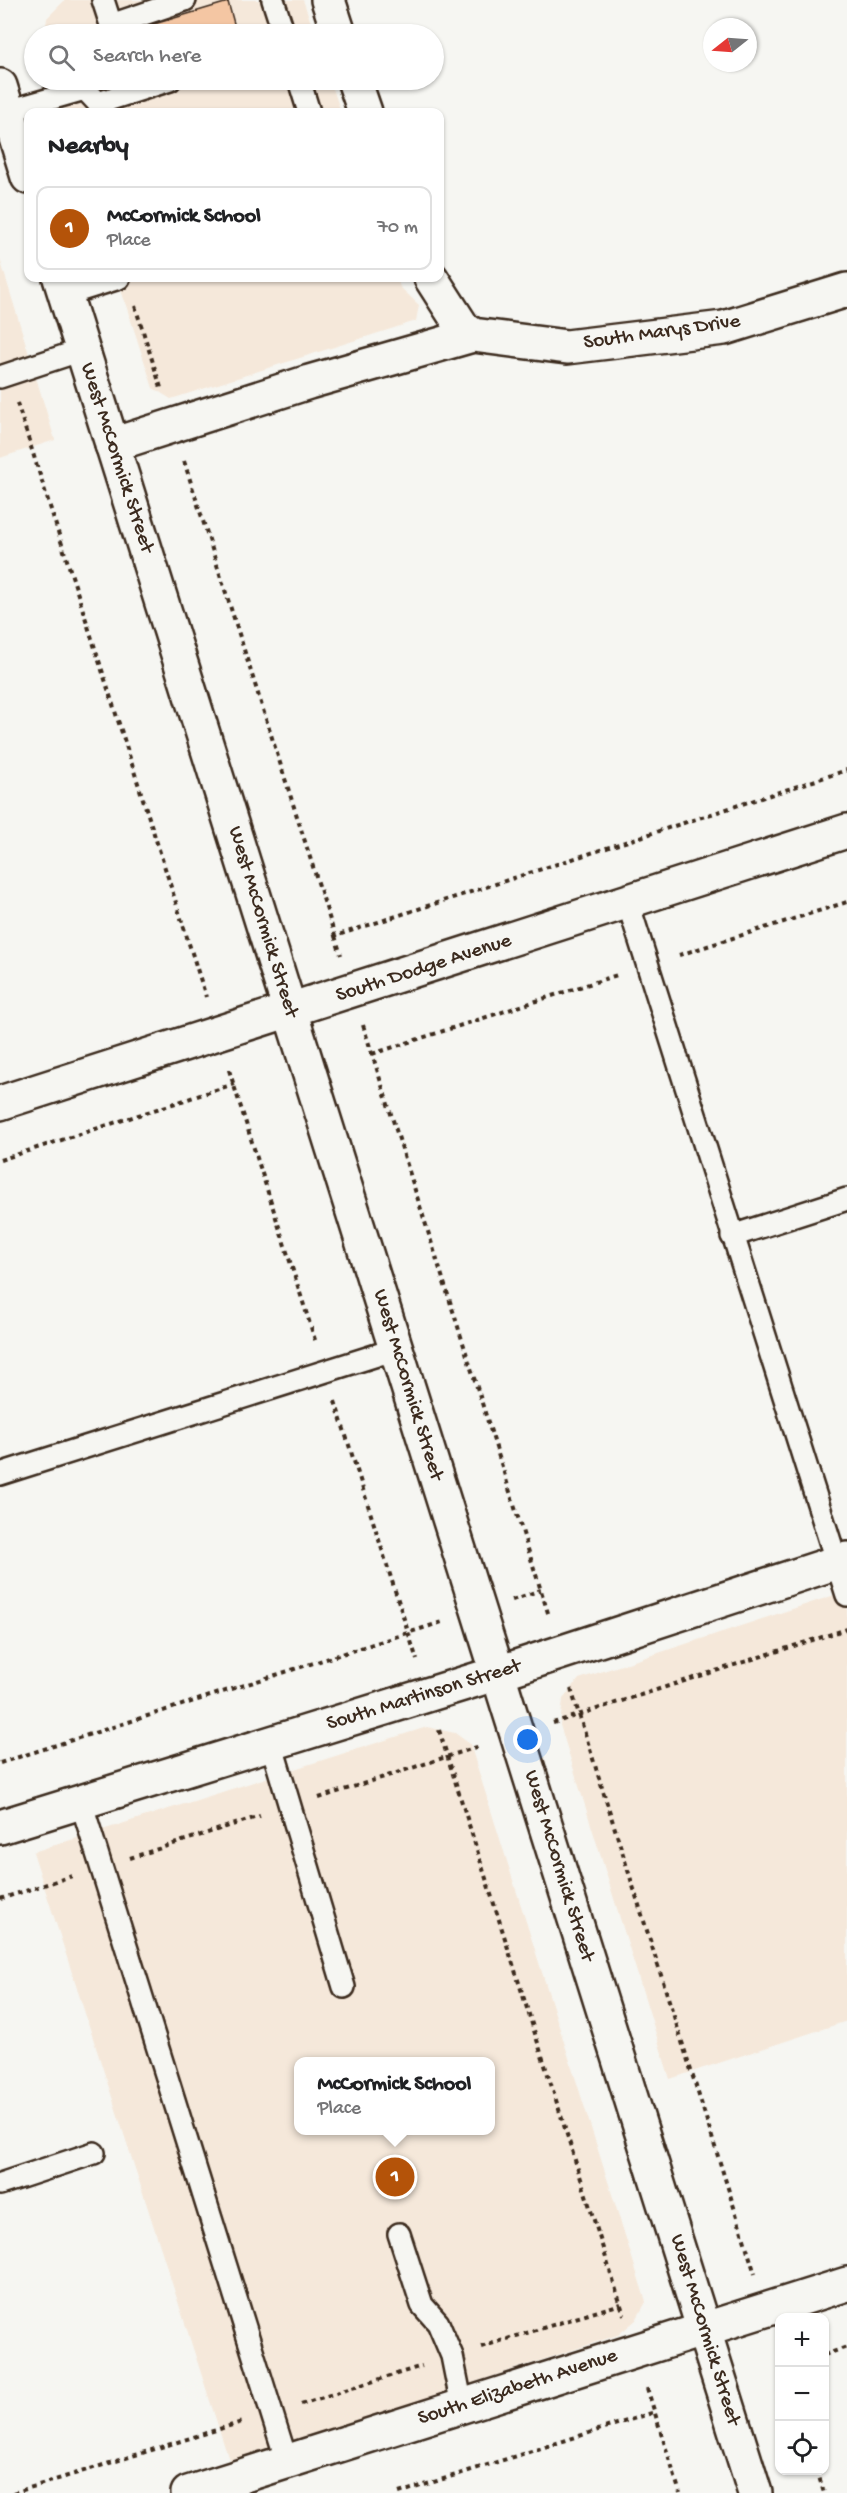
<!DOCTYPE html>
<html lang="en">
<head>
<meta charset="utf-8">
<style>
	:root { --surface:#fff; --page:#f2f2f2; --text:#202124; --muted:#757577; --line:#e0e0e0; --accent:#b45309 }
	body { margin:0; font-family:"Gochi Hand",sans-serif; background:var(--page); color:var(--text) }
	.controls { position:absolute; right:18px; bottom:18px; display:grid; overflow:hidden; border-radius:12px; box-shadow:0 2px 4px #0004 }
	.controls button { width:54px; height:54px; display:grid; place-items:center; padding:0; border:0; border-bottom:2px solid var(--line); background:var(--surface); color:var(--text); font:30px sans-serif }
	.compass { position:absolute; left:703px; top:18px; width:54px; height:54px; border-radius:50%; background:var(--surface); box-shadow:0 2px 4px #0004; rotate:253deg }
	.you { position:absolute; left:528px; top:1740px; width:21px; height:21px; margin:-15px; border:4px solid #fff; border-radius:50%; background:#1a73e8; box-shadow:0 0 0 9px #1a73e833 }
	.badge { display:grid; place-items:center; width:39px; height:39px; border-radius:50%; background:var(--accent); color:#fff; font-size:20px; font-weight:700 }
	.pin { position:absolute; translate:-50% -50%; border:3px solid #fff; box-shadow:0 2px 6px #0006 }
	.popup { position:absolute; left:294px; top:2057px; width:201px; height:78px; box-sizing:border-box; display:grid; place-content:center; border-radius:12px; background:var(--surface); filter:drop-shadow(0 2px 4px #0005); font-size:20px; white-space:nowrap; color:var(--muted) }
	.popup b { font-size:22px; color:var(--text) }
	.popup::after { content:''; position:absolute; left:50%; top:100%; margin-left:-12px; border:12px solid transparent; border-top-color:var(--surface) }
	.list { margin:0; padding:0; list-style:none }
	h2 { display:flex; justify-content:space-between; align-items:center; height:78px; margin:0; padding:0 24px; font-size:26px }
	h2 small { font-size:20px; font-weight:400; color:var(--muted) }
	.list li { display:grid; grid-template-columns:39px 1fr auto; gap:18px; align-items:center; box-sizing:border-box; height:84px; margin:0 12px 12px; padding:0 12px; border:2px solid var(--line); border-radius:12px }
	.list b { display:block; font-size:22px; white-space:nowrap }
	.list p { margin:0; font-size:20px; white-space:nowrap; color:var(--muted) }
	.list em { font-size:20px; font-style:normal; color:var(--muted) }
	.icon { flex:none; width:33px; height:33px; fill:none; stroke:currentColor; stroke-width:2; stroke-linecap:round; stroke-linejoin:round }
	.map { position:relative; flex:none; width:847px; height:2493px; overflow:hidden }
	.search { position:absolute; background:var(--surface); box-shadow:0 2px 4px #0004; left:24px; top:24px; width:420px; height:66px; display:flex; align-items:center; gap:15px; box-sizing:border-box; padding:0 21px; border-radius:33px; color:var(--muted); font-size:22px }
	.panel { position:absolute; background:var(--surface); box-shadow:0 2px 4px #0004; left:24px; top:108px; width:420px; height:174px; border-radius:12px }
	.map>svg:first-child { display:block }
	.built { fill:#f5e8da; fill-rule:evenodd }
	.building { fill:#f4c6a3; stroke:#3b2a1e; stroke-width:1.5 }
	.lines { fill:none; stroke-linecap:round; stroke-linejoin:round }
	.lane-casing { stroke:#3b2a1e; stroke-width:26 }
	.street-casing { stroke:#3b2a1e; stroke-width:38 }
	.secondary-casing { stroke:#3b2a1e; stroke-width:38 }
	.path { stroke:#3b2a1e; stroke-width:4; stroke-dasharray:4.5 4.5; stroke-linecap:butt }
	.lane { stroke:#f6f6f2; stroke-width:21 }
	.street { stroke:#f6f6f2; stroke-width:33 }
	.secondary { stroke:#f6f6f2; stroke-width:33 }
	.labels { text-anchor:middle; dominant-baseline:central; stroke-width:6; stroke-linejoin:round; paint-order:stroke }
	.street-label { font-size:21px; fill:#3b2a1e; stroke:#f6f6f2 }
</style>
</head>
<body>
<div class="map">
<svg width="847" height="2493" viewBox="0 0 847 2493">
	<rect width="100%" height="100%" fill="#f6f6f2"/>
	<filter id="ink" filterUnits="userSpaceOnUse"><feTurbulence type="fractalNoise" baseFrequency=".0167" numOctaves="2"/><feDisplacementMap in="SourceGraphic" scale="12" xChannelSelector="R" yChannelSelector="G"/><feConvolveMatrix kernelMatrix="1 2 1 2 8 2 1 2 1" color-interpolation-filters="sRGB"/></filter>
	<g filter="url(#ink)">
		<g class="built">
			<path d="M65,0H303L315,34H45L47,18Z"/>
			<path d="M56,80H330L341,112H66Z"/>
			<path d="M0,259L55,440L0,458Z"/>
			<path d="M117,278H397L400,287L419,305L416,321L171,399L153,388Z"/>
			<path d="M847,1591V2021L670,2079L560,1725L563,1699L579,1679Z"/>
			<path d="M427,1727L455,1733L470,1744L646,2302L636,2320L618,2335L230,2463L33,1852ZM299,2062H491V2130H299Z"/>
		</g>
		<path class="building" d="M228,2L237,34H132L131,31Z"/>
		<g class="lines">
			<defs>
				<g id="lane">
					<path d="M103,0L114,34"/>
					<path d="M273,0L284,34"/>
					<path d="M111,25L185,0"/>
					<path d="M299,80L309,112"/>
					<path d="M98,103L170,80"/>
					<path d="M8,111L85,89L98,103L101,112"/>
					<path d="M65,295L119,278"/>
					<path d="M0,377L82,350"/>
					<path d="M628,903L847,1595"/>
					<path d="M732,1236L847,1199"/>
					<path d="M0,1474L396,1349"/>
					<path d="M271,1743L344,1987"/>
					<path d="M81,1802L287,2462"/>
					<path d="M0,2184L94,2153"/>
					<path d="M399,2234L422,2305L438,2323L452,2356L462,2406"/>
				</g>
				<g id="street">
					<path d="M328,0L339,34"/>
					<path d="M354,80L365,112"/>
					<path d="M431,278L463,328L473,335L567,347L724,328L847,290"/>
					<path d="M112,445L309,382L473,335"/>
					<path d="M0,1103L847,831"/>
					<path d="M0,1827L498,1673L847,1559"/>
					<path d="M188,2493L847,2284"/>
				</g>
				<g id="secondary">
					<path d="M0,86L28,177"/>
					<path d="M60,278L755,2493"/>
				</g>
			</defs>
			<use href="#lane" class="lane-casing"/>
			<use href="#street" class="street-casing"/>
			<use href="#secondary" class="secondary-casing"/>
			<g class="path">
				<path d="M61,34L80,26"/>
				<path d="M135,306L162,391"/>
				<path d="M17,403L206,997"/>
				<path d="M184,461L335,936L847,770"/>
				<path d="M335,936L341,955"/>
				<path d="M679,955L847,902"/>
				<path d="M363,1025L549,1616"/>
				<path d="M372,1054L617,975"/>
				<path d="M229,1070L316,1343"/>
				<path d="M0,1160L234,1084"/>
				<path d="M335,1401L417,1660"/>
				<path d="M512,1600L541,1590"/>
				<path d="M571,1689L755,2274"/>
				<path d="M553,1723L847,1629"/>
				<path d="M439,1730L624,2315"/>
				<path d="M0,1763L442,1622"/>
				<path d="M319,1798L480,1746"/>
				<path d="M130,1858L260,1816"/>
				<path d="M0,1899L72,1876"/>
				<path d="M481,2347L621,2304"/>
				<path d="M824,2355L847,2347"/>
				<path d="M647,2388L680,2493"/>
				<path d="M301,2404L422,2366"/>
				<path d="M817,2470L824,2493"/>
				<path d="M13,2493L242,2422"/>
				<path d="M399,2493L655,2412"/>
			</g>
			<use href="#lane" class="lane"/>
			<use href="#street" class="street"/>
			<use href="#secondary" class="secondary"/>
		</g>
	</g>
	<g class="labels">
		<g class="street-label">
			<text transform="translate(662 333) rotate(-8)">South Marys Drive</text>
			<text transform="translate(116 458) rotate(72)">West McCormick Street</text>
			<text transform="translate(262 922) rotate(73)">West McCormick Street</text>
			<text transform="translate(424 969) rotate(-18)">South Dodge Avenue</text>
			<text transform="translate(407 1385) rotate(73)">West McCormick Street</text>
			<text transform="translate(424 1696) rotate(-17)">South Martinson Street</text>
			<text transform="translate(558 1866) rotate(73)">West McCormick Street</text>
			<text transform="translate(704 2330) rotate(73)">West McCormick Street</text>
			<text transform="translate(518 2388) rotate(-18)">South Elizabeth Avenue</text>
		</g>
	</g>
</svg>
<div class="controls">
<button>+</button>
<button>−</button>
<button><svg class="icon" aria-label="locate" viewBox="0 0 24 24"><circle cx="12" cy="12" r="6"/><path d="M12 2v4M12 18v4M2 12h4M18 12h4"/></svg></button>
</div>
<svg class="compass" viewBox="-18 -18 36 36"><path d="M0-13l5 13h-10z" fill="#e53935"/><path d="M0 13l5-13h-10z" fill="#757577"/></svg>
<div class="you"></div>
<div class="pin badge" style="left:395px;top:2177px">1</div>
<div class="popup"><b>McCormick School</b>Place</div>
<div class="search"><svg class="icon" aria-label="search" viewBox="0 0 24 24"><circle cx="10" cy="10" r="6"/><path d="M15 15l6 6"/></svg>Search here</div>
<section class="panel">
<h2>Nearby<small></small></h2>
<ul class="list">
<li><span class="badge">1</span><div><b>McCormick School</b><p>Place</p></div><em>70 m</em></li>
</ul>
</section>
</div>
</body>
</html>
